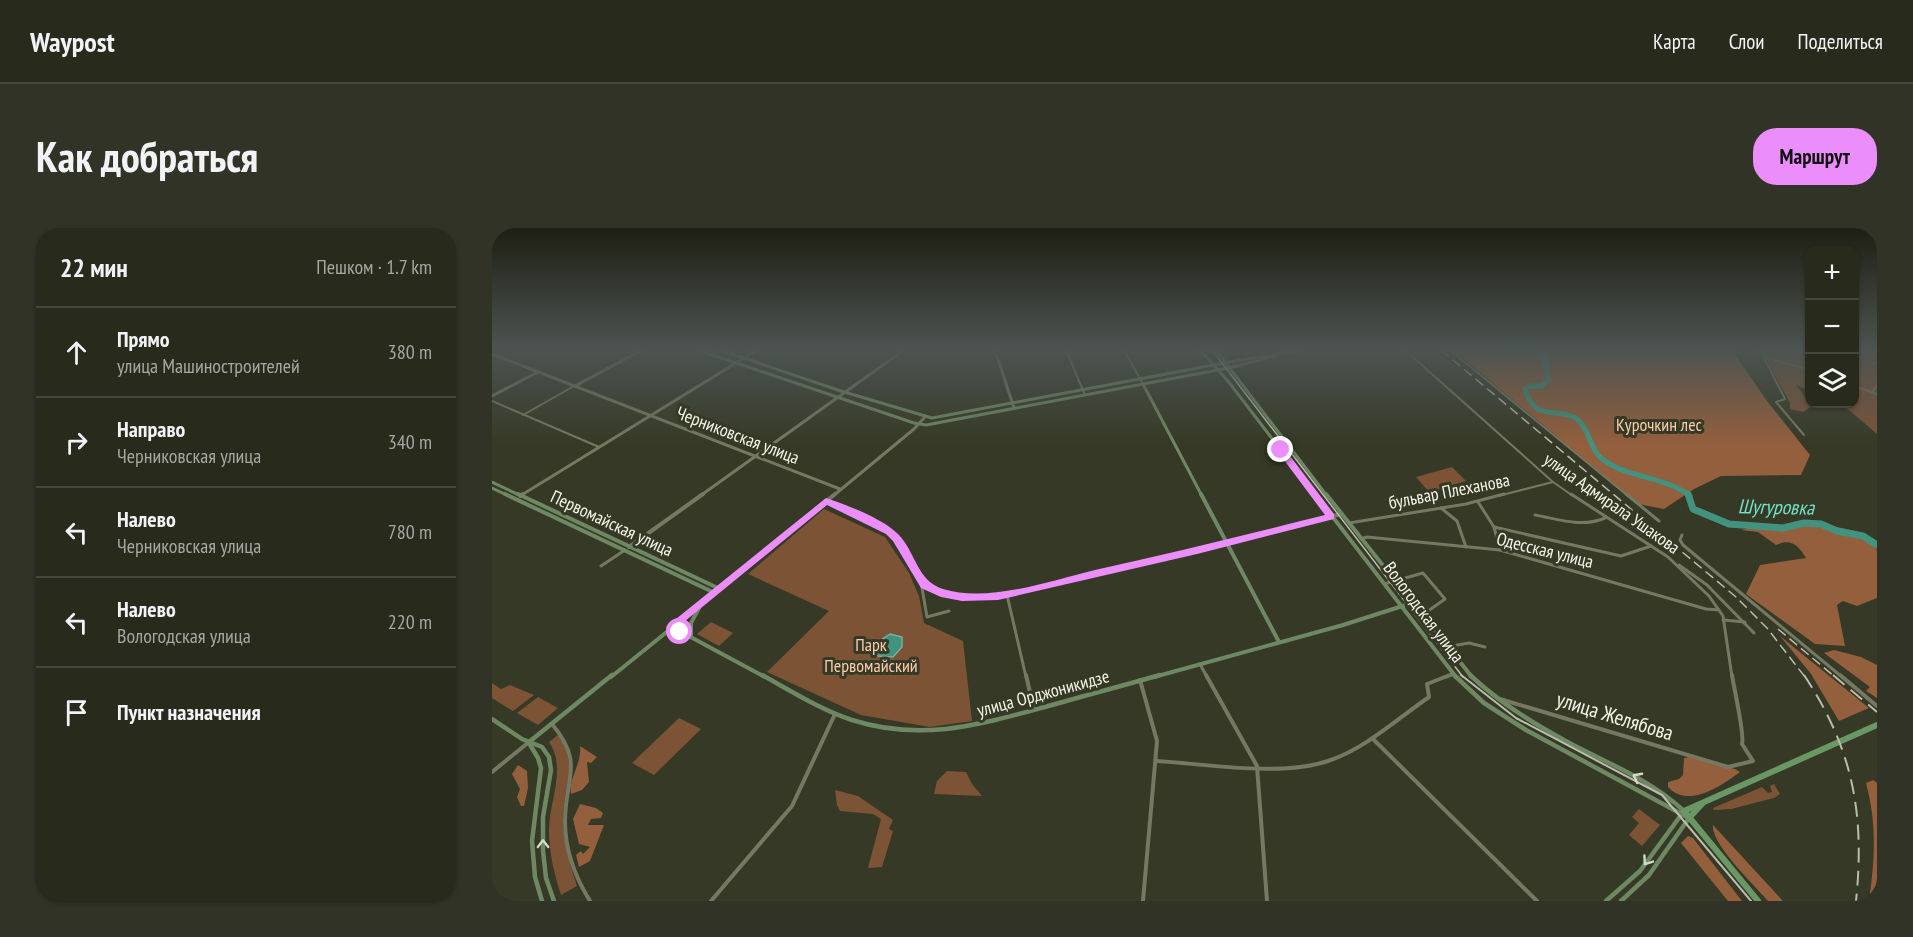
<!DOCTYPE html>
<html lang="ru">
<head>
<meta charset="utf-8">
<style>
	:root { --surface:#282b1c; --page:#303325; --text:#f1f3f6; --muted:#a5a7a3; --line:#44473b; --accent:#eb8dfb }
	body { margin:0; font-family:"PT Sans Narrow",sans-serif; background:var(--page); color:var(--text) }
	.controls { position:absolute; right:18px; top:18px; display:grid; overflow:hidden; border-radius:12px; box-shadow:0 2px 4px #0004 }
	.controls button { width:54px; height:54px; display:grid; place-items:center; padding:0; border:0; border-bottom:2px solid var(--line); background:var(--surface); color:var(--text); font:30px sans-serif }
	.stop { position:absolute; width:18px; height:18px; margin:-14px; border:4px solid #eb8dfb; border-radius:50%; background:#fff }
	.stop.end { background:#eb8dfb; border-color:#fff; box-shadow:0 2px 6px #0008 }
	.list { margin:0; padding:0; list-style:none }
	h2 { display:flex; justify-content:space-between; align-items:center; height:78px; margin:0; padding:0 24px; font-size:26px }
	h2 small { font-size:20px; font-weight:400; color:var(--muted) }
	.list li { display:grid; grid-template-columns:39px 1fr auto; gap:18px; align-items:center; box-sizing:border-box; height:90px; padding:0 24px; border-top:2px solid var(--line) }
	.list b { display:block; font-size:22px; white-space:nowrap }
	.list p { margin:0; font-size:20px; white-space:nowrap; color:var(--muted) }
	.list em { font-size:20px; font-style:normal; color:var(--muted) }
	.icon { flex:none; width:33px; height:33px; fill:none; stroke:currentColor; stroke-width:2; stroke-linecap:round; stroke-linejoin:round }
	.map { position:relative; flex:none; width:1385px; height:673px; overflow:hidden; border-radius:24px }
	header { display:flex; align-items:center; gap:36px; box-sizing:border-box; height:84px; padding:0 30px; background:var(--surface); border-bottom:2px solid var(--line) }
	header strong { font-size:28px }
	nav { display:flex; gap:33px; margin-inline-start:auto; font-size:21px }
	.intro { display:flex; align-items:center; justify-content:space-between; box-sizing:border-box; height:144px; padding:0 36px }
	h1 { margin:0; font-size:42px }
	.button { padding:15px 27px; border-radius:24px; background:var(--accent); color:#111; font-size:21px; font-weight:700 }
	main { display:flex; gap:36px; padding:0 36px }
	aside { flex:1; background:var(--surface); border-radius:24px; box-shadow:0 2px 4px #0004 }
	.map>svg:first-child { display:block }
	.green { fill:#7d5336 }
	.forest { fill:#935f3d }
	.water { fill:#429280; stroke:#77b0a0; stroke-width:1.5 }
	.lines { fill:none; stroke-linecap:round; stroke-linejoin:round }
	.river-far1 { stroke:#429280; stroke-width:5 }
	.river { stroke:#429280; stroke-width:7 }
	.minor-far2 { stroke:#757963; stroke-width:2 }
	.minor-far1 { stroke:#757963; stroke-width:3 }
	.minor { stroke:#757963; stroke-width:4 }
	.tertiary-far1 { stroke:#757963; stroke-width:3 }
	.tertiary { stroke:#757963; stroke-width:4 }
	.secondary-far2 { stroke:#6f8864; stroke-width:3 }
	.secondary-far1 { stroke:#6f8864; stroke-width:4 }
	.secondary { stroke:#6f8864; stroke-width:4.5 }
	.primary { stroke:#699866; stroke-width:6 }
	.tram-far1 { stroke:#babcad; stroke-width:1.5 }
	.tram { stroke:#babcad; stroke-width:2 }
	.rail-far1 { stroke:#babcad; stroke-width:1.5; stroke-dasharray:10 5; stroke-linecap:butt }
	.rail { stroke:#babcad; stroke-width:2; stroke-dasharray:15 8; stroke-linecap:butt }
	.oneway { stroke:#d2dac8 }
	.route { fill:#eb8dfb }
	.labels { text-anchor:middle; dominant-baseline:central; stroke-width:6; stroke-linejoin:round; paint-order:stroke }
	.park-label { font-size:18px; fill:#fcccad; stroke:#363925 }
	.street-label { font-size:18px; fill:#f3f5e9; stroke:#363925 }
	.water-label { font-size:20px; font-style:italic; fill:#6fe4ca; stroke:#363925 }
	.near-street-label { font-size:21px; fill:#f3f5e9; stroke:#363925 }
</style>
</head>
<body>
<header>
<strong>Waypost</strong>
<nav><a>Карта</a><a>Слои</a><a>Поделиться</a></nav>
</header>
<div class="intro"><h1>Как добраться</h1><a class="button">Маршрут</a></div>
<main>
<aside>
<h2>22 мин<small>Пешком · 1.7 km</small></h2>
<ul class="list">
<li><svg class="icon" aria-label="ahead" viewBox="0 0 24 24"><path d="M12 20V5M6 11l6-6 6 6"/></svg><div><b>Прямо</b><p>улица Машиностроителей</p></div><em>380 m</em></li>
<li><svg class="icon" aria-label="right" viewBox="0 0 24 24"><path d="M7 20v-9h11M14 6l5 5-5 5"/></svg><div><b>Направо</b><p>Черниковская улица</p></div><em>340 m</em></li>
<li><svg class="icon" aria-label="left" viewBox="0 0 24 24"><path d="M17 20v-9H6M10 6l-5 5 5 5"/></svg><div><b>Налево</b><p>Черниковская улица</p></div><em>780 m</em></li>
<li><svg class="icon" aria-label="left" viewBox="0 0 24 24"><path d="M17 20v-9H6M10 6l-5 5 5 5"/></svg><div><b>Налево</b><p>Вологодская улица</p></div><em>220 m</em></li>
<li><svg class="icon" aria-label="arrive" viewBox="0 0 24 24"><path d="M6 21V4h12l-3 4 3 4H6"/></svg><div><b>Пункт назначения</b></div></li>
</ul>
</aside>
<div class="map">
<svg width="1385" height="673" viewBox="0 0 1385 673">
	<rect width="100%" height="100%" fill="#363925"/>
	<g class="green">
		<path d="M1269,122H1317V162L1304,157L1320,178L1311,184L1298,181V175Z"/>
		<path d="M1363,122H1385V206L1350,176H1362Z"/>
		<path d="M960,239L974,253L937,264L924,249Z"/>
		<path d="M332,281L393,309L417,345L427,368L432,395L471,413L480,493L438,499L369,487L275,444L337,383L256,346Z"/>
		<path d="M219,394L241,405L227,418L205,406Z"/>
		<path d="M0,455L9,461L18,457L42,467L21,483L0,470Z"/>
		<path d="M46,469L66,480L46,497L25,485Z"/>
		<path d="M187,490L209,501L162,547L140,535Z"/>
		<path d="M66,507C88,537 70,560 71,593C72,616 78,637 85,658L69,667C62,645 57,625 57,602C57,573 75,540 57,514Z"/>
		<path d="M455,543L474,544L480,556L490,568L442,566L445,553Z"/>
		<path d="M1282,556L1288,566L1282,570L1239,581L1222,582L1221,580L1270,559L1276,565L1280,564L1278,558Z"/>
		<path d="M343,562L366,568L401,592L397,601L401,603L390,639L376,640L389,591L381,586L348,583L345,577Z"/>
		<path d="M1147,581L1168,597L1150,618L1137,607L1147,595L1140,589Z"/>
	</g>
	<g class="forest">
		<path d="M961,122H1240L1275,173L1318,227L1309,247L1229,248L1202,261L1172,281L1146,276Z"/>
		<path d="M1301,296C1322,296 1379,297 1385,323C1385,337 1385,356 1385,370L1365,378L1351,373L1345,377L1353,418L1323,416L1254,366L1268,337L1314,330C1306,317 1299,310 1284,317L1266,304L1249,302L1267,298L1297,301Z"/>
		<path d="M1288,408L1377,480L1347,493L1319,446Z"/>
		<path d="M1342,422L1369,429L1385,437V470L1374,463L1378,459L1332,425Z"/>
		<path d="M88,518L105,529L99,535L95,534L97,554L90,562L79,566C76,551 90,536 88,518Z"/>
		<path d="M1197,529L1243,541L1248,544C1229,558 1196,581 1176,559V554L1187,551L1191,547L1192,530Z"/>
		<path d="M26,537L35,543L36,560L32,578H29L25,569L28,561L20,546Z"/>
		<path d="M1381,552L1385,555V673H1377C1383,632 1385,596 1374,555Z"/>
		<path d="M88,576L104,580L111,585L109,590L99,591L96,597H112L98,633L87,639L84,627L89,623L91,626L98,619L87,616L81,591Z"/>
		<path d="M1221,597L1291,673H1276C1264,659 1218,615 1221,597Z"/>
		<path d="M1196,608L1201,610L1250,673H1236L1189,615Z"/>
	</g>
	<path class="water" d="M398,406L410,409V419L401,429L386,428L384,425L386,414Z"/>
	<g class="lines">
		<path class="river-far1" d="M1017,122C1034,123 1048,119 1056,136L1053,138L1056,152L1050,158H1037L1033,161C1043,196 1067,178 1085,191C1098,201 1097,220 1109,230C1134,251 1171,247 1198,268"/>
		<path class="river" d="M1196,266L1201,281L1237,296L1291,300L1312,295L1329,296L1345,303L1371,308L1385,317"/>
		<g class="minor-far2">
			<path d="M574,122L593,167"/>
			<path d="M632,122L651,156"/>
			<path d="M796,122L798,124L808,122"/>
			<path d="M913,122L1061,254L1081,268"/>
			<path d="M958,122L1136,268"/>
			<path d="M1268,122L1293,171L1284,174L1312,207"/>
			<path d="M1272,129L1318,142"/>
			<path d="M1380,136L1385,135"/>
			<path d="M1362,158L1385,166"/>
			<path d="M1380,164L1385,158"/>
			<path d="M0,173L107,219"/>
			<path d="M31,187L82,158"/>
			<path d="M1006,268L1061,254"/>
		</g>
		<g class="minor-far1">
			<path d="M1079,266L1176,329L1217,368L1231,388L1240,449"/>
			<path d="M1134,266L1167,293"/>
			<path d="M986,274L1002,299L1008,322"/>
			<path d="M949,280L965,293L974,319"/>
			<path d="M1043,287C1066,291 1090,300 1113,290"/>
			<path d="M857,295L974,276L1012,266"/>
			<path d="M1002,299L1129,328L1159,318"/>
			<path d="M1190,307L1188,312L1191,317L1350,449"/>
			<path d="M869,311L875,309L1008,322L1214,381L1227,382"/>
			<path d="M1187,337L1215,357L1262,405"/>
			<path d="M109,338L133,322"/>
			<path d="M429,354L435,389L457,383"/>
			<path d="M892,356L931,345L953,371L929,388"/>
			<path d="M515,367L534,449"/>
			<path d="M1231,392L1253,394"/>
			<path d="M954,419L977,415L993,419"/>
			<path d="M708,436L715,449"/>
			<path d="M954,449L961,446"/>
		</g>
		<g class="minor">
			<path d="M534,447L542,482"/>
			<path d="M714,447L765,538L775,673"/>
			<path d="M1348,447L1385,478"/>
			<path d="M648,452L665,513L651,673"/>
			<path d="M1008,471L1236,539L1261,533L1250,516C1253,507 1242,461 1240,447"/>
			<path d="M60,496C93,536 73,549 73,593C73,622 83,649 98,673"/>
			<path d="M881,511L1045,673"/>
			<path d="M665,533C715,536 788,549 836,533C873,521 905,491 937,469L935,456L958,447"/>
			<path d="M0,544L37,514"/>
			<path d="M219,673L300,578L343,486"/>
		</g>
		<g class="tertiary-far1">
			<path d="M503,122L522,180"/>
			<path d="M0,126L348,261"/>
			<path d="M732,135L798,124"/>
			<path d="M737,140L787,127"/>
			<path d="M83,158L150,122"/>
			<path d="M0,168L46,144"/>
			<path d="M28,268L265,122"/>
			<path d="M208,268L412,122"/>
			<path d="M341,268L422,201L432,190"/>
		</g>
		<g class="tertiary">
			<path d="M28,268L31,266"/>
			<path d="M334,273C358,282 386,290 404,310C414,321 419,337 427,350C444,376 489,370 515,367L735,316L849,286"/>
			<path d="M137,319L211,266"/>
			<path d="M228,361L343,266"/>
		</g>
		<g class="secondary-far2">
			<path d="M206,122L422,195L434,197L736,140"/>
			<path d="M228,122L349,163L440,190L732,135"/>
			<path d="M708,122L736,153L824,268"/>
			<path d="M724,122L835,268"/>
			<path d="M651,156L710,268"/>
			<path d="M0,254L29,268"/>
			<path d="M0,260L17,268"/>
		</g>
		<g class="secondary-far1">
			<path d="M13,266L223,365"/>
			<path d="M26,266L228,361L119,449"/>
			<path d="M709,266L787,414"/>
			<path d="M823,266L964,449"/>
			<path d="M834,266L980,449"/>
			<path d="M180,399L273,449"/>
			<path d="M199,409V395L207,380"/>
			<path d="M662,449L851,397L920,375"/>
		</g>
		<g class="secondary">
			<path d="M270,447C299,463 329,482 360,492C429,514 486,497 553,479C591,468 630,458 668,447"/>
			<path d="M962,447L992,475L1034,502L1197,590L1157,647L1129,673"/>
			<path d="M978,447C1009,476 1044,497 1081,517C1120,537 1160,553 1192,583L1148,643L1114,673"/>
			<path d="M0,491L30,511L50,519L57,529L59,542L51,589V623L54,650L62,673"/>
			<path d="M37,514L120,447"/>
			<path d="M37,515L46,530L49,540L40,613L43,649L50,673"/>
		</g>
		<g class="primary">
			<path d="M1197,590L1210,576"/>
			<path d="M1266,673L1192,583L1385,497"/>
		</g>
		<path class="tram-far1" d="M720,122L971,449"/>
		<path class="tram" d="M969,447L1024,490L1170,567L1259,673"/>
		<g class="rail-far1">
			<path d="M949,122L1244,369L1275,400L1313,449"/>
			<path d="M1286,401L1343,449"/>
		</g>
		<g class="rail">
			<path d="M1312,447C1361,521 1373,586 1364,673"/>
			<path d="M1341,447L1385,484"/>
		</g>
	</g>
	<defs><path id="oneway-chevron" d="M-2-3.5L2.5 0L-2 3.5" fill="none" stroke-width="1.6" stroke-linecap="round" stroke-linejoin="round" transform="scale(1.5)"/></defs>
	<g class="oneway">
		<use href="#oneway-chevron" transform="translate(1145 549) rotate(-152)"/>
		<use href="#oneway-chevron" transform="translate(51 616) rotate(-91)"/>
		<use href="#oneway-chevron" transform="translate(1155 633) rotate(125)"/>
	</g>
	<linearGradient id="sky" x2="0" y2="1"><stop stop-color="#1e1f14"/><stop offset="0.56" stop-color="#4c5451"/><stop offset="1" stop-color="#4c5451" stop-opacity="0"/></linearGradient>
	<rect width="1385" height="216" fill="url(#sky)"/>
	<path class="route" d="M786,220H792L842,286V291L705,326L506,372L470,373L449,369L429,360L401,313L394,306L335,277L187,398L192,401V407H185L174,399L334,270C355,277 392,291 407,307C424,325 425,353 451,361C496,375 558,353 603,342C680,325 757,306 833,287L786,224Z"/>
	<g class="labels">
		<g class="park-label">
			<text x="1167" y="196">Курочкин лес</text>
			<text x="379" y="416">Парк<tspan x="379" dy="21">Первомайский</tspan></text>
		</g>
		<g class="street-label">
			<text transform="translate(246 207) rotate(21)">Черниковская улица</text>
			<text transform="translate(957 263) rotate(-11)">бульвар Плеханова</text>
			<text transform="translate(1120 275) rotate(35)">улица Адмирала Ушакова</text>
			<text transform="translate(120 295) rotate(25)">Первомайская улица</text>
			<text transform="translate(1053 322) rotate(14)">Одесская улица</text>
			<text transform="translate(932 384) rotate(53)">Вологодская улица</text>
			<text transform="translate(551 465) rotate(-15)">улица Орджоникидзе</text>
		</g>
		<g class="water-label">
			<text transform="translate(1284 279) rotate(1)">Шугуровка</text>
		</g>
		<g class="near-street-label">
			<text transform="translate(1123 488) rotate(17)">улица Желябова</text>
		</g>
	</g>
</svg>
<div class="controls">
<button>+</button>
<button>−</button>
<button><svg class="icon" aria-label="layers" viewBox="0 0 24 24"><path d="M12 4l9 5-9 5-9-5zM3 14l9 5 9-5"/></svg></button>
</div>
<div class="stop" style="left:188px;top:404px"></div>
<div class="stop end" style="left:789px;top:222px"></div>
</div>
</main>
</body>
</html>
